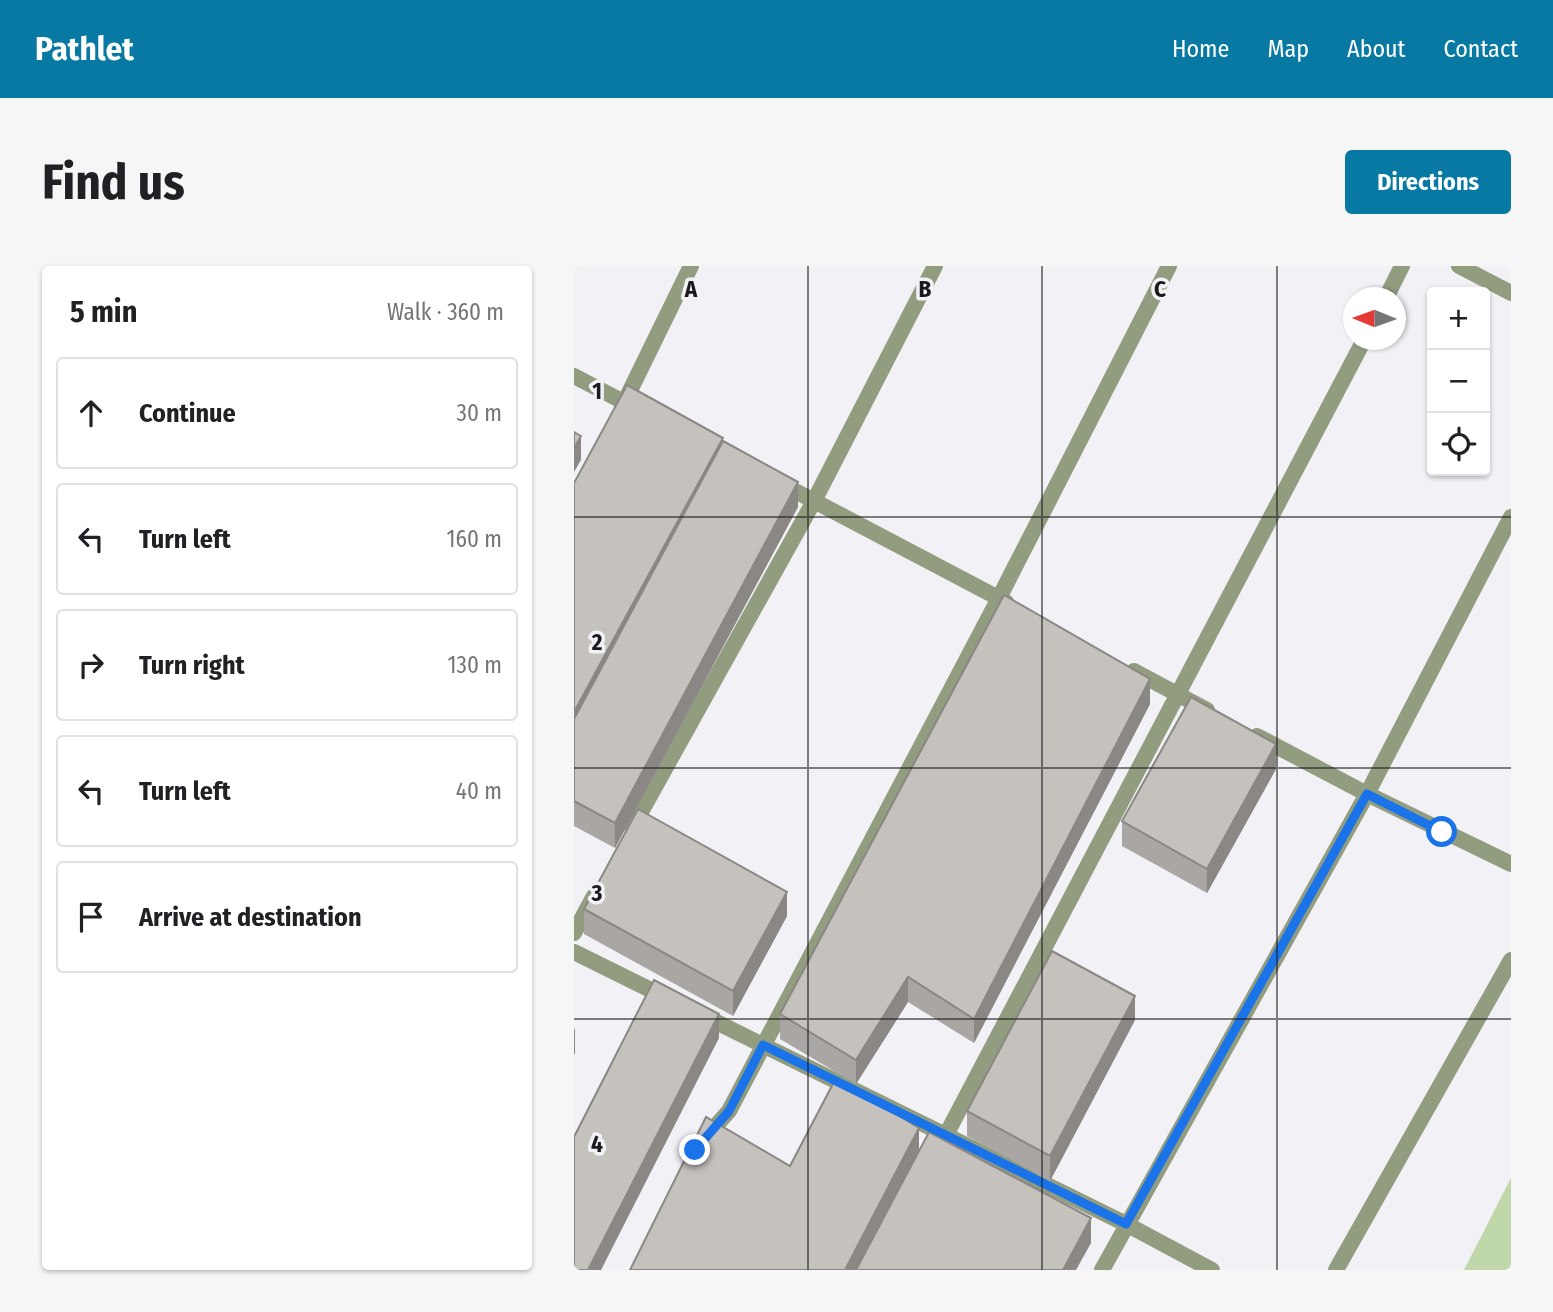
<!DOCTYPE html>
<html lang="en">
<head>
<meta charset="utf-8">
<style>
	:root { --surface:#fff; --page:#f6f6f6; --text:#202124; --muted:#757577; --line:#e0e0e0; --accent:#0779a2 }
	body { margin:0; font-family:"Fira Sans Condensed",sans-serif; background:var(--page); color:var(--text) }
	.controls { position:absolute; right:21px; top:21px; display:grid; overflow:hidden; border-radius:7px; box-shadow:0 2px 5px #0004 }
	.controls button { width:63px; height:63px; display:grid; place-items:center; padding:0; border:0; border-bottom:2px solid var(--line); background:var(--surface); color:var(--text); font:35px sans-serif }
	.compass { position:absolute; left:769px; top:21px; width:63px; height:63px; border-radius:50%; background:var(--surface); box-shadow:0 2px 5px #0004; rotate:271deg }
	.stop { position:absolute; width:21px; height:21px; margin:-16px; border:5px solid #1a73e8; border-radius:50%; background:#fff }
	.stop.end { background:#1a73e8; border-color:#fff; box-shadow:0 2px 7px #0008 }
	.list { margin:0; padding:0; list-style:none }
	h2 { display:flex; justify-content:space-between; align-items:center; height:91px; margin:0; padding:0 28px; font-size:30px }
	h2 small { font-size:23px; font-weight:400; color:var(--muted) }
	.list li { display:grid; grid-template-columns:46px 1fr auto; gap:21px; align-items:center; box-sizing:border-box; height:112px; margin:0 14px 14px; padding:0 14px; border:2px solid var(--line); border-radius:7px }
	.list b { display:block; font-size:26px; white-space:nowrap }
	.list em { font-size:23px; font-style:normal; color:var(--muted) }
	.icon { flex:none; width:38px; height:38px; fill:none; stroke:currentColor; stroke-width:2; stroke-linecap:round; stroke-linejoin:round }
	.map { position:relative; flex:none; width:937px; height:1004px; overflow:hidden; border-radius:7px }
	header { display:flex; align-items:center; gap:42px; box-sizing:border-box; height:98px; padding:0 35px; background:var(--accent); color:#fff }
	header strong { font-size:33px }
	nav { display:flex; gap:38px; margin-inline-start:auto; font-size:24px }
	.intro { display:flex; align-items:center; justify-content:space-between; box-sizing:border-box; height:168px; padding:0 42px }
	h1 { margin:0; font-size:49px }
	.button { padding:18px 32px; border-radius:7px; background:var(--accent); color:#fff; font-size:24px; font-weight:700 }
	main { display:flex; gap:42px; padding:0 42px }
	aside { flex:1; background:var(--surface); border-radius:7px; box-shadow:0 2px 5px #0004 }
	.map>svg:first-child { display:block }
	.green { fill:#c0d7a9 }
	.lines { fill:none; stroke-linecap:round; stroke-linejoin:round }
	.minor { stroke:#929c7f; stroke-width:16 }
	.wall { fill:#a9a6a3 }
	.shaded-wall { fill:#8a8784 }
	.building { fill:#c5c1bd; stroke:#8a8784; stroke-width:2 }
	.route { stroke:#1a73e8; stroke-width:9 }
	.grid { fill:none; stroke:#1a1a1c; stroke-width:2; stroke-opacity:0.55 }
	.grid-label { font-size:23px; text-anchor:middle; font-weight:bold; fill:#1a1a1c; stroke:#f1f1f6; stroke-width:7; stroke-linejoin:round; paint-order:stroke }
</style>
</head>
<body>
<header>
<strong>Pathlet</strong>
<nav><a>Home</a><a>Map</a><a>About</a><a>Contact</a></nav>
</header>
<div class="intro"><h1>Find us</h1><a class="button">Directions</a></div>
<main>
<aside>
<h2>5 min<small>Walk · 360 m</small></h2>
<ul class="list">
<li><svg class="icon" aria-label="ahead" viewBox="0 0 24 24"><path d="M12 20V5M6 11l6-6 6 6"/></svg><div><b>Continue</b></div><em>30 m</em></li>
<li><svg class="icon" aria-label="left" viewBox="0 0 24 24"><path d="M17 20v-9H6M10 6l-5 5 5 5"/></svg><div><b>Turn left</b></div><em>160 m</em></li>
<li><svg class="icon" aria-label="right" viewBox="0 0 24 24"><path d="M7 20v-9h11M14 6l5 5-5 5"/></svg><div><b>Turn right</b></div><em>130 m</em></li>
<li><svg class="icon" aria-label="left" viewBox="0 0 24 24"><path d="M17 20v-9H6M10 6l-5 5 5 5"/></svg><div><b>Turn left</b></div><em>40 m</em></li>
<li><svg class="icon" aria-label="arrive" viewBox="0 0 24 24"><path d="M6 21V4h12l-3 4 3 4H6"/></svg><div><b>Arrive at destination</b></div></li>
</ul>
</aside>
<div class="map">
<svg width="937" height="1004" viewBox="0 0 937 1004">
	<rect width="100%" height="100%" fill="#f1f1f6"/>
	<path class="green" d="M937,912V1004H890Z"/>
	<g class="lines">
		<g class="minor">
			<path d="M885,0L937,27"/>
			<path d="M812,32L828,0"/>
			<path d="M0,110L63,143"/>
			<path d="M48,141L117,0"/>
			<path d="M204,216L432,336"/>
			<path d="M560,405L633,444"/>
			<path d="M683,470L793,528L937,598"/>
			<path d="M58,562L240,235L361,0"/>
			<path d="M0,667L20,630"/>
			<path d="M0,686L95,733"/>
			<path d="M128,749L552,958L638,1004"/>
			<path d="M372,869L790,74"/>
			<path d="M129,874L155,845L425,332L595,0"/>
			<path d="M528,1004L793,528L937,251"/>
			<path d="M762,1004L937,694"/>
		</g>
	</g>
	<g class="wall">
		<path d="M149,175L224,241L41,582L0,560V217Z"/>
		<path d="M576,438L400,777L334,736L282,818L206,773V748Z"/>
		<path d="M702,503L633,627L548,580V555Z"/>
		<path d="M10,643L213,650L159,750L10,668Z"/>
		<path d="M561,754L476,915L393,870V845Z"/>
	</g>
	<g class="shaded-wall">
		<path d="M7,170V194L0,206V182Z"/>
		<path d="M149,172V196L0,471V446Z"/>
		<path d="M224,216V241L41,582V557Z"/>
		<path d="M576,413V438L400,777V753Z"/>
		<path d="M702,478V503L633,627V603Z"/>
		<path d="M213,626V650L159,750V725Z"/>
		<path d="M334,711V736L282,818V794Z"/>
		<path d="M561,730V754L476,915V890Z"/>
		<path d="M145,748V772L27,1004H14Z"/>
		<path d="M1,762V787L0,789V764Z"/>
		<path d="M345,862V886L284,1004H271Z"/>
		<path d="M517,952V977L502,1004H489Z"/>
	</g>
	<g class="building">
		<path d="M53,119L149,172L0,446V217Z"/>
		<path d="M0,166L7,170L0,182Z"/>
		<path d="M149,175L224,216L41,557L0,535V453Z"/>
		<path d="M430,329L576,413L400,753L334,711L282,794L206,748Z"/>
		<path d="M617,431L702,478L633,603L548,555Z"/>
		<path d="M64,543L213,626L159,725L10,643Z"/>
		<path d="M478,685L561,730L476,890L393,845Z"/>
		<path d="M80,714L145,748L14,1004H0V871Z"/>
		<path d="M262,812L345,862L271,1004H56L132,851L216,900Z"/>
		<path d="M355,866L517,952L489,1004H282Z"/>
	</g>
	<g class="lines">
		<path class="route" d="M121,884L155,845L189,779L552,958L793,528L868,566"/>
	</g>
	<path class="grid" d="M234,0V1004M468,0V1004M703,0V1004M0,251H937M0,502H937M0,753H937"/>
	<g class="grid-label">
		<text x="117" y="31">A</text>
		<text x="351" y="31">B</text>
		<text x="586" y="31">C</text>
		<text x="23" y="133">1</text>
		<text x="23" y="384">2</text>
		<text x="23" y="635">3</text>
		<text x="23" y="886">4</text>
	</g>
</svg>
<div class="controls">
<button>+</button>
<button>−</button>
<button><svg class="icon" aria-label="locate" viewBox="0 0 24 24"><circle cx="12" cy="12" r="6"/><path d="M12 2v4M12 18v4M2 12h4M18 12h4"/></svg></button>
</div>
<svg class="compass" viewBox="-18 -18 36 36"><path d="M0-13l5 13h-10z" fill="#e53935"/><path d="M0 13l5-13h-10z" fill="#757577"/></svg>
<div class="stop" style="left:868px;top:566px"></div>
<div class="stop end" style="left:121px;top:884px"></div>
</div>
</main>
</body>
</html>
